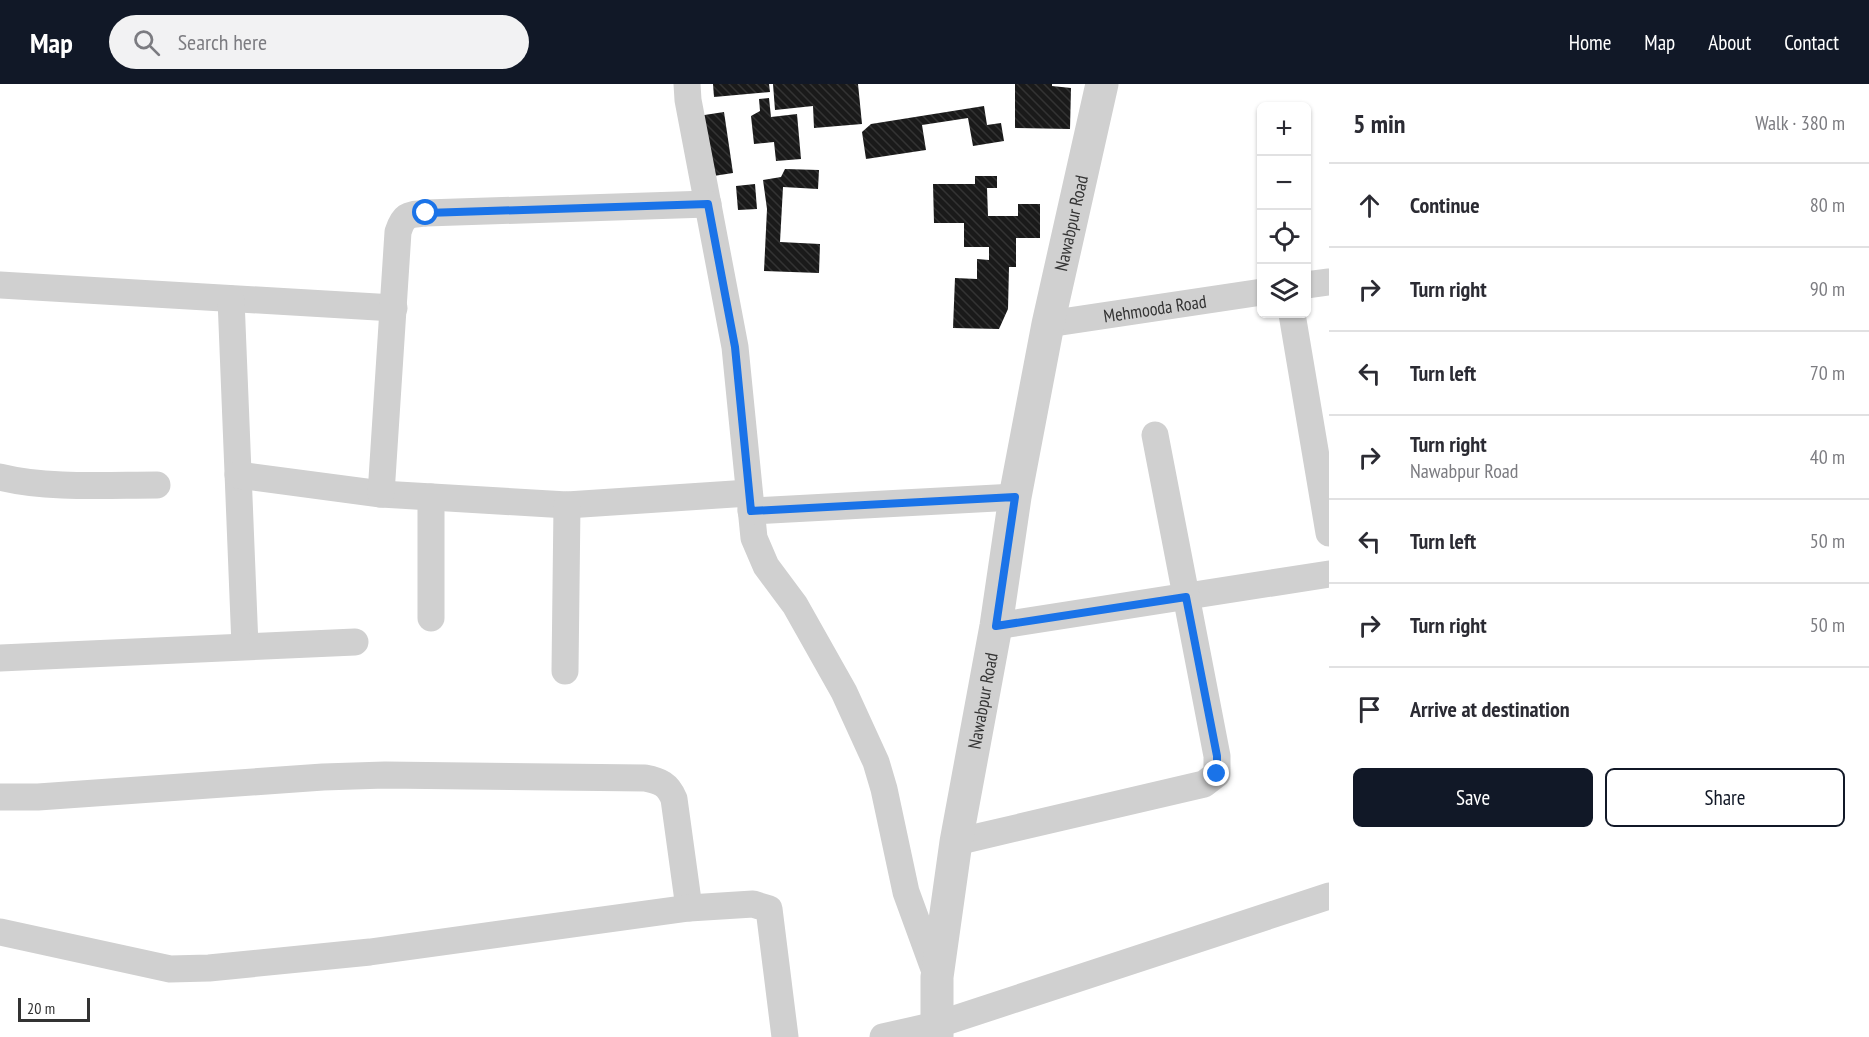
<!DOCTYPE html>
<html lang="en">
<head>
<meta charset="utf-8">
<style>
	:root { --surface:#fff; --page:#f2f2f3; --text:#2b2b33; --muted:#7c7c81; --line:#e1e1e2; --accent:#111827 }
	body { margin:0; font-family:"PT Sans Narrow",sans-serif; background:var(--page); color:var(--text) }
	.controls { position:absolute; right:18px; top:18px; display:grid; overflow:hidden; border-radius:9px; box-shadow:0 2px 4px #0004 }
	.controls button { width:54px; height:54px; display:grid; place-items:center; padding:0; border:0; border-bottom:2px solid var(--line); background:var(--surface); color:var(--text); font:30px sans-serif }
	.scale { position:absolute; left:18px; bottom:15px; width:72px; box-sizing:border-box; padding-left:6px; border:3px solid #333; border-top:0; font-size:16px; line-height:21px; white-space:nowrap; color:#333; -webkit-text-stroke:4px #fff; paint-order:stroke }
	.stop { position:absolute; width:18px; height:18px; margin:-14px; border:4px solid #1a73e8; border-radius:50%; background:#fff }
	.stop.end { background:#1a73e8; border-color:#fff; box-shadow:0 2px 6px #0008 }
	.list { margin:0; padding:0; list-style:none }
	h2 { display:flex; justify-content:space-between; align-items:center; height:78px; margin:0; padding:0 24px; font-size:26px }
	h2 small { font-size:20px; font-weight:400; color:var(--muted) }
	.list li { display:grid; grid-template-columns:39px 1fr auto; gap:18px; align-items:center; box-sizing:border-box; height:84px; padding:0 24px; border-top:2px solid var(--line) }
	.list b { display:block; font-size:22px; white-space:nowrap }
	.list p { margin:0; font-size:20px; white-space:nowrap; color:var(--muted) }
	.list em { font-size:20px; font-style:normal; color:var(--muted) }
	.actions { display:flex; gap:12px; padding:18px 24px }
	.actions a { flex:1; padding:14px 0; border:2px solid var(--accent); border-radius:9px; text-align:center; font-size:21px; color:var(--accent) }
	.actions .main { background:var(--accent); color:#fff }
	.icon { flex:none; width:33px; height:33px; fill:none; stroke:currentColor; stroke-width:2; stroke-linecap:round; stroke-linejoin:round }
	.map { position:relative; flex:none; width:1329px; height:953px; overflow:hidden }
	header { display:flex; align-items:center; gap:36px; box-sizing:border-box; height:84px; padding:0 30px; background:var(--accent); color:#fff }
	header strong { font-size:28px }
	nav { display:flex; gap:33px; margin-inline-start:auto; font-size:21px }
	.search { width:420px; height:54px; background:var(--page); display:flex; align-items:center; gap:15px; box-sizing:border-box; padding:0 21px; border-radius:33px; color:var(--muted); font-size:22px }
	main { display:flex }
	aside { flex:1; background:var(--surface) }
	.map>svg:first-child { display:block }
	.building { fill:url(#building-back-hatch) }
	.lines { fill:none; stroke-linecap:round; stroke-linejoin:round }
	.minor { stroke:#d0d0d0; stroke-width:27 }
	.tertiary { stroke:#d0d0d0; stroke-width:33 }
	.route { stroke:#1a73e8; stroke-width:8 }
	.labels { text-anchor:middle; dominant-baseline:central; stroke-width:6; stroke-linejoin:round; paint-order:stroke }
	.street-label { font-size:18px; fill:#333; stroke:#fff }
</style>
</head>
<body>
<header>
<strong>Map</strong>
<div class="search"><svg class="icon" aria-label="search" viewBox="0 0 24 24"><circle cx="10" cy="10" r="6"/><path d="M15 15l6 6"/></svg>Search here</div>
<nav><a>Home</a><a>Map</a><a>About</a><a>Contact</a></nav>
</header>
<main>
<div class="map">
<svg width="1329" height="953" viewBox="0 0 1329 953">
	<defs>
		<pattern id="building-back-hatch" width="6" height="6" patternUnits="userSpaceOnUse" patternTransform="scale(1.5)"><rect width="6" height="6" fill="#1a1a1a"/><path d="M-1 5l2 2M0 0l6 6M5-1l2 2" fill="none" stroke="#333"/></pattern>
	</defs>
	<rect width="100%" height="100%" fill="#fff"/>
	<g class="building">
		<path d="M713,0H769L770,8L714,13Z"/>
		<path d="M773,0H858L862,40L814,44L813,22L775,26Z"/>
		<path d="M1015,0H1052V2L1071,4L1070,45L1015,44Z"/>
		<path d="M769,14L771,33L797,30L801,75L776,77L774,58L754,60L751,32L760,27L759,15Z"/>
		<path d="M984,22L987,41L1001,39L1004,57L973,62L968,34L922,41L926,66L866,75L862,48L871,40Z"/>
		<path d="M724,28L733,89L707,93L698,32Z"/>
		<path d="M785,85L819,86L818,105L783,103L780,158L820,160L819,189L764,187L767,125L763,96L781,93Z"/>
		<path d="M975,92H997V104H987L988,132H1018V120H1040V154H1016V183H1009L1008,225L999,245L953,244L955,194L977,195V175L989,176V163H964V139H934L933,100H975Z"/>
		<path d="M755,100L757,125L738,126L736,102Z"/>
	</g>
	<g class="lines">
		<g class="minor">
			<path d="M687,0L688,16L735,263L754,454L766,482L795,521L844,608L876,678L884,705L906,808L937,893"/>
			<path d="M0,201L394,224"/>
			<path d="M1306,201L1329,198"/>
			<path d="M231,215L245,562"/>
			<path d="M1292,230L1329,449"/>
			<path id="s1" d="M1048,240L1262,208"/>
			<path d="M238,391L381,410L567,421L749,409"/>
			<path d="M0,393C48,405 108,401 157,401"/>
			<path d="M381,410L398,148C404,130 408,131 426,129L708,120"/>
			<path d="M751,427L1015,413"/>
			<path d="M431,534V413"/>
			<path d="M996,542L1329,490"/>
			<path d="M0,574L355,558"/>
			<path d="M565,587L567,421"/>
			<path d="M0,713H38L323,693L385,691L645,694C660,697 668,700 674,715L689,824"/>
			<path d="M956,758L1204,700L1217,690V672L1155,351"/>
			<path d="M0,848L170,885L209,884L370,868L689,824L753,820L769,825L785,953"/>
			<path d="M883,953L936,941L1329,812"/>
		</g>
		<path class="tertiary" id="s2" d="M937,953V893L956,758L996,542L1015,413L1048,240L1102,0"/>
	</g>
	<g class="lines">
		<path class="route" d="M426,129L708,120L735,263L751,427L1015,413L996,542L1186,513L1217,672V690"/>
	</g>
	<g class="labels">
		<g class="street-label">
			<text stroke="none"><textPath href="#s2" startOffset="826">Nawabpur Road</textPath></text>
			<text stroke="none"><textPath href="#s1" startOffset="108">Mehmooda Road</textPath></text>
			<text stroke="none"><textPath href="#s2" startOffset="340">Nawabpur Road</textPath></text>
		</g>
	</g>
</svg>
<div class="controls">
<button>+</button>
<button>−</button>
<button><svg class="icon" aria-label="locate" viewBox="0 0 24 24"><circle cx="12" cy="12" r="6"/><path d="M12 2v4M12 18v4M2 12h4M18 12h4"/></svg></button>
<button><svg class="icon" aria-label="layers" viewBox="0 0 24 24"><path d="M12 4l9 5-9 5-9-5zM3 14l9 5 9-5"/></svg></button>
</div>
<div class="scale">20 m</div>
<div class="stop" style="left:426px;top:129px"></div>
<div class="stop end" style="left:1217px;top:690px"></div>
</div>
<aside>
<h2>5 min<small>Walk · 380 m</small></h2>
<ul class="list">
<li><svg class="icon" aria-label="ahead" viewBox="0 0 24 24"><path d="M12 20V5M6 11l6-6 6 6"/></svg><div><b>Continue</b></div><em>80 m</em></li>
<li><svg class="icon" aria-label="right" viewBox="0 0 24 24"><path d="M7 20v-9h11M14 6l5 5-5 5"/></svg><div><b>Turn right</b></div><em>90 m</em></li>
<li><svg class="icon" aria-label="left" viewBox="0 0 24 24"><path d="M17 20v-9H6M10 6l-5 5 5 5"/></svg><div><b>Turn left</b></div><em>70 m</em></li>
<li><svg class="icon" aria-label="right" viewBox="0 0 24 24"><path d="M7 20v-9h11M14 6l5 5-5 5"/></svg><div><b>Turn right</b><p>Nawabpur Road</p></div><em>40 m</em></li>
<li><svg class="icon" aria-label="left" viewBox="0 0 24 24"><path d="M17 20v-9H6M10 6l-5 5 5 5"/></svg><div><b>Turn left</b></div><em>50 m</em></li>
<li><svg class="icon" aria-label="right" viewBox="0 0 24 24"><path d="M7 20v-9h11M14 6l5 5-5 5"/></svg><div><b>Turn right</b></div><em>50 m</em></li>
<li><svg class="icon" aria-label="arrive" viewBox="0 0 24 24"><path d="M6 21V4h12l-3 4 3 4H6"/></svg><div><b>Arrive at destination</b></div></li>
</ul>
<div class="actions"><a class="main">Save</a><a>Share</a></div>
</aside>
</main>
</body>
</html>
